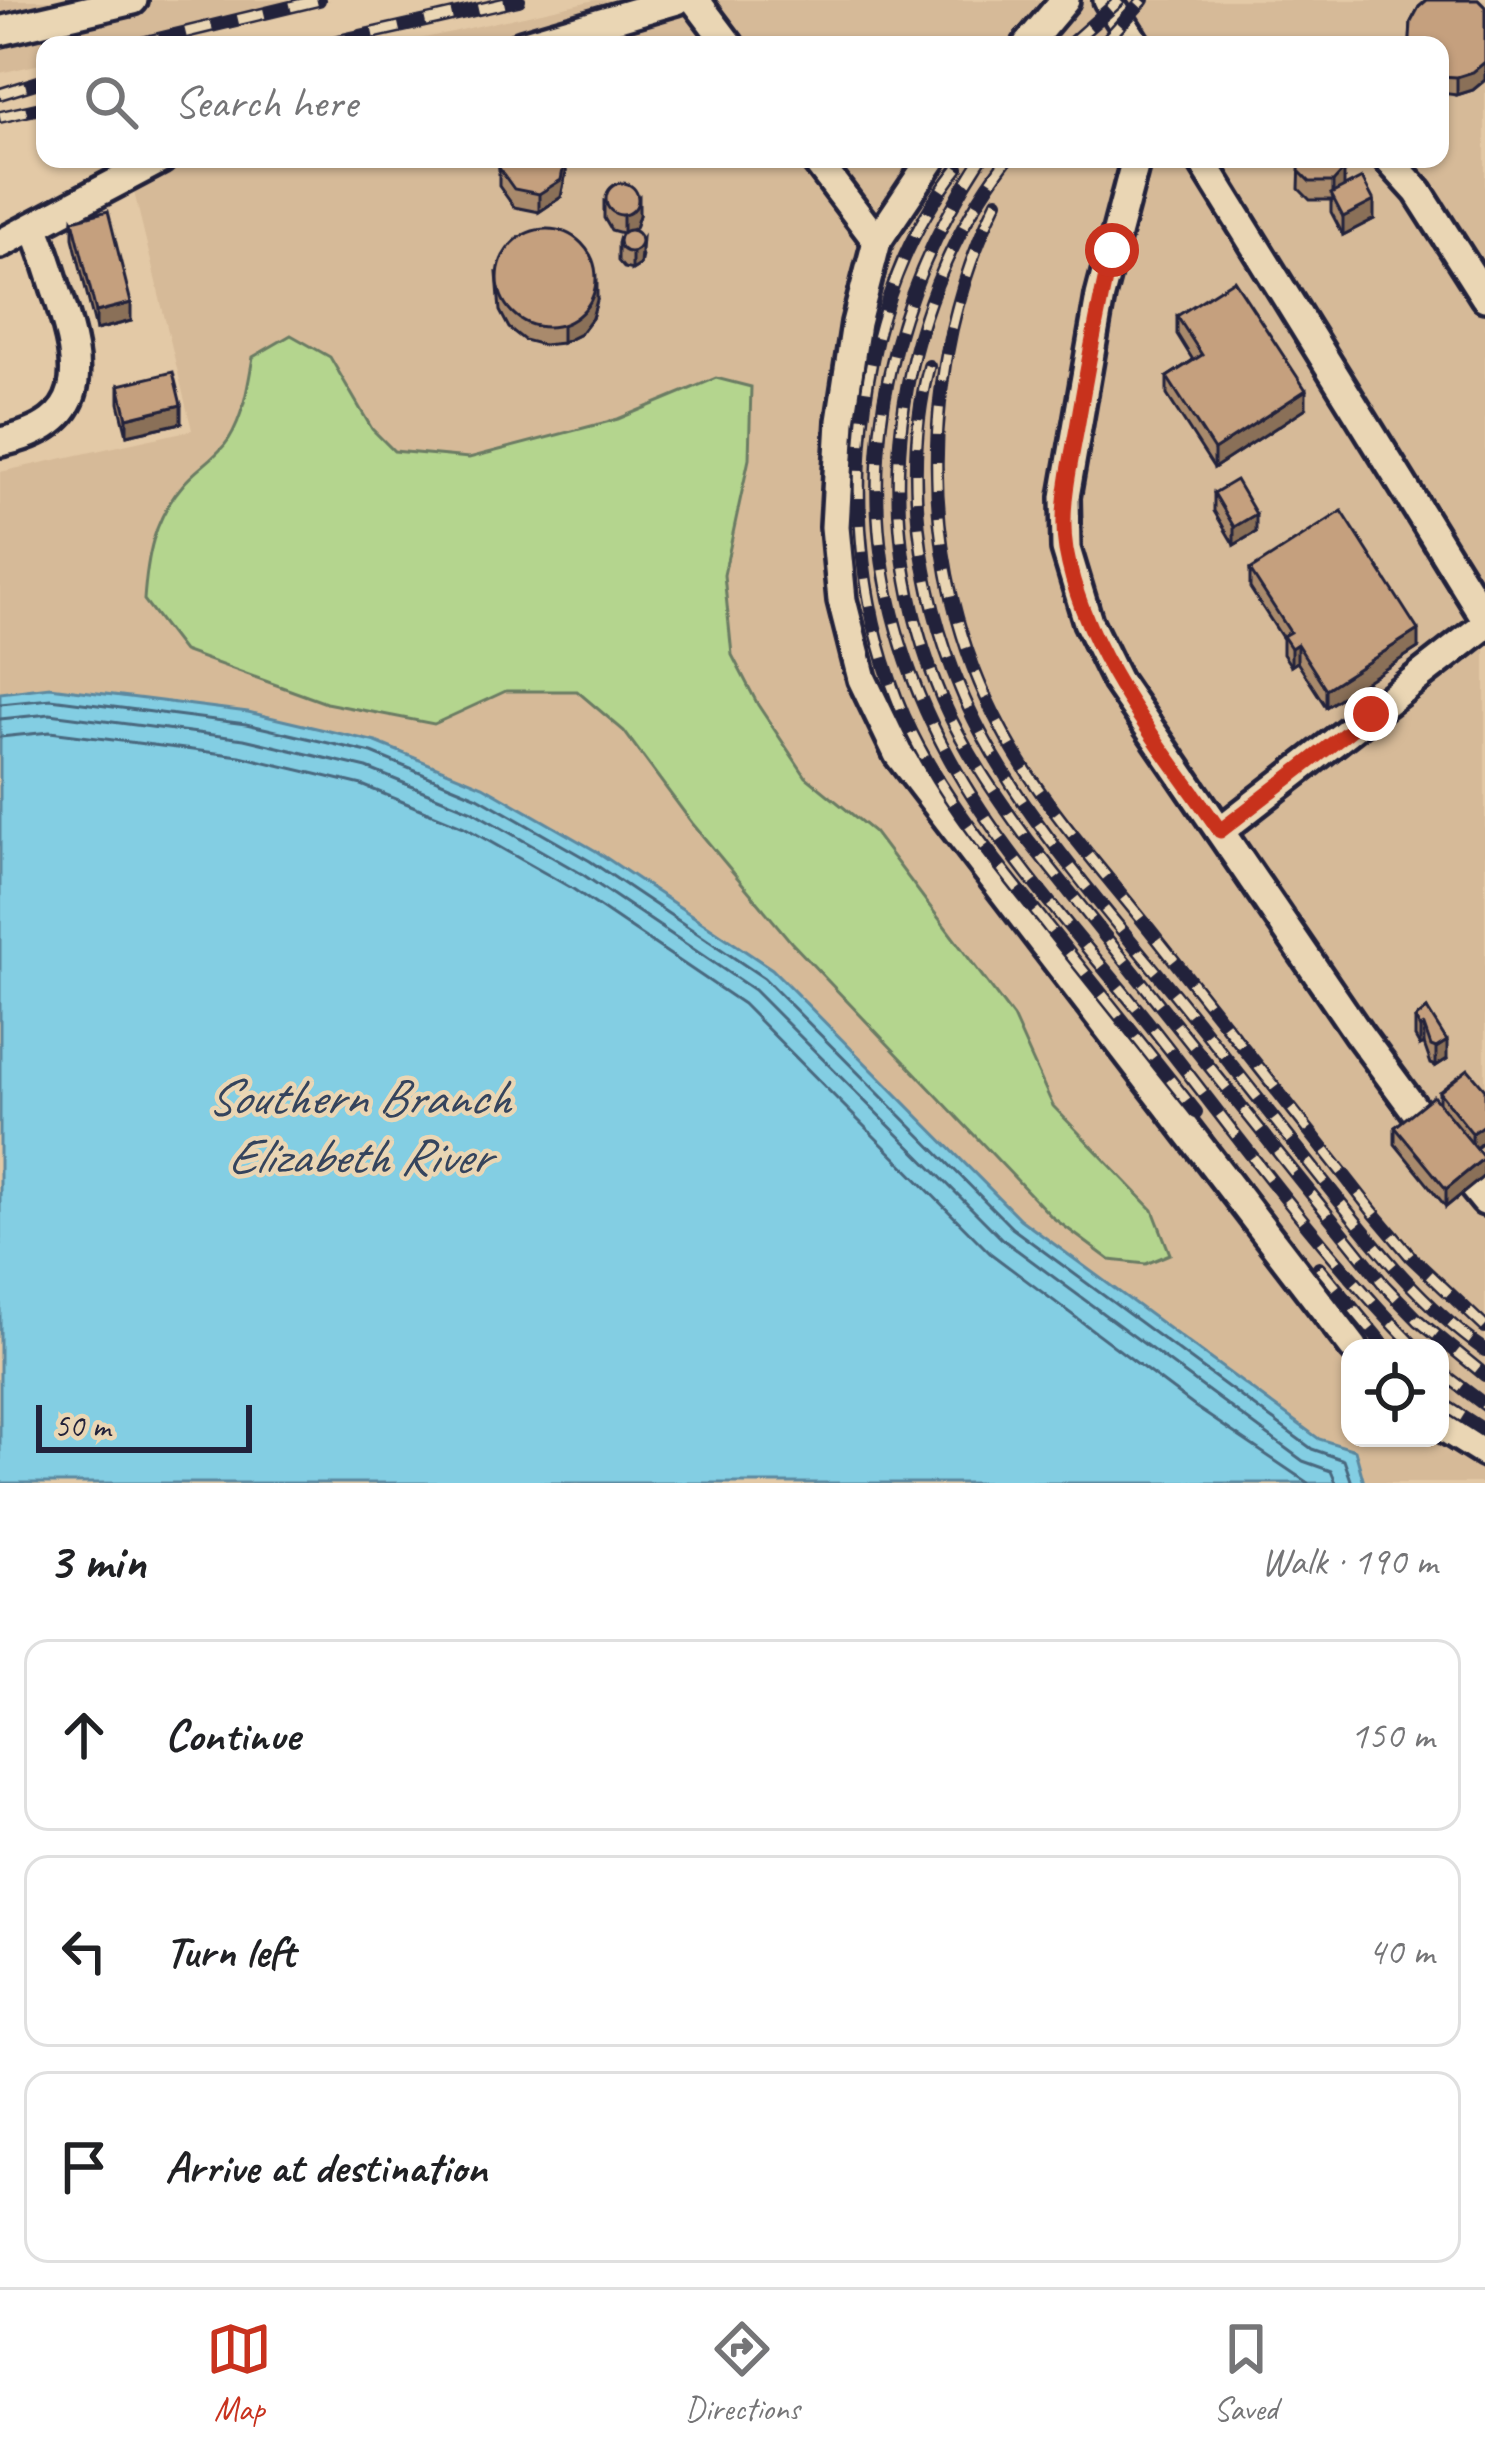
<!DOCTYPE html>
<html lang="en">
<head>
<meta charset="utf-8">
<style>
	:root { --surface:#fff; --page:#f6f6f6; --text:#202124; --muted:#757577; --line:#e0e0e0; --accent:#c8321e }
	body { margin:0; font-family:Caveat,sans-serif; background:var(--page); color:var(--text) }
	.controls { position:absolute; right:36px; bottom:36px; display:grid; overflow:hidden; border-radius:24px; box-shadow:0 3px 9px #0004 }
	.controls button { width:108px; height:108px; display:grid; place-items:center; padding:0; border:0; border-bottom:3px solid var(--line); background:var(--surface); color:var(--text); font:60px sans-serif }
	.scale { position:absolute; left:36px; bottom:30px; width:216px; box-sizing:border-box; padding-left:12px; border:6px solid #22223b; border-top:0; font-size:33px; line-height:42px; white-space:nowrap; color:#22223b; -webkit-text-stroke:9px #ead6b4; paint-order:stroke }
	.stop { position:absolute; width:36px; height:36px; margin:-27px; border:9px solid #c8321e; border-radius:50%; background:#fff }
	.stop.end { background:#c8321e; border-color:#fff; box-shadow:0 3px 12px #0008 }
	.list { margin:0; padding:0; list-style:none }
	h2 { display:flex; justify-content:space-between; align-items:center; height:156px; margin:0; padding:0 48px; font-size:51px }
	h2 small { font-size:39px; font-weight:400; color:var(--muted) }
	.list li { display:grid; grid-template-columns:78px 1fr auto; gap:36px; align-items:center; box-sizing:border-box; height:192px; margin:0 24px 24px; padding:0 24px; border:3px solid var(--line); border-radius:24px }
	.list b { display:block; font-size:45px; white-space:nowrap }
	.list em { font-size:39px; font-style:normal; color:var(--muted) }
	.icon { flex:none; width:66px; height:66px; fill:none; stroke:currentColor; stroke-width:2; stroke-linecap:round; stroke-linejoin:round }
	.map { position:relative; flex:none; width:1485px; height:1483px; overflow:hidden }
	.search { position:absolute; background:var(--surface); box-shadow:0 3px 9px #0004; left:36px; right:36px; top:36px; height:132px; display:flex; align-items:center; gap:30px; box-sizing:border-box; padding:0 42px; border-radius:24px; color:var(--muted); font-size:45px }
	.sheet { height:804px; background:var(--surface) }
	nav { display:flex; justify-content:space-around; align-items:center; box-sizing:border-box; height:168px; border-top:3px solid var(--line); background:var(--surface); font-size:33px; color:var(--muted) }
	nav a { display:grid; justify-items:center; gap:6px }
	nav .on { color:var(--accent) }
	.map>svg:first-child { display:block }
	.built { fill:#d6ba98; fill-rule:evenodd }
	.green { fill:#b4d58e; stroke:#6b7c64; stroke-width:3 }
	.water { fill:#83cee3; stroke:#5c89a0; stroke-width:3 }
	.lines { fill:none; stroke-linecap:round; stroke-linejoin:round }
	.shore { stroke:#49677e; stroke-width:3 }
	.minor-casing { stroke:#22223b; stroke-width:36 }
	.minor { stroke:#ead6b4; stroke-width:27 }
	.rail-casing { stroke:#22223b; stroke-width:14 }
	.rail { stroke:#ead6b4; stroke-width:9; stroke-dasharray:27; stroke-linecap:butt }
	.wall { fill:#a98a6c; stroke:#22223b; stroke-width:3 }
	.shaded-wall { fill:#8a7058; stroke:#22223b; stroke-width:3 }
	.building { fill:#c5a07e; stroke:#22223b; stroke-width:3 }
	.route { stroke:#c8321e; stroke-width:15 }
	.labels { text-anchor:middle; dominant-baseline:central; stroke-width:9; stroke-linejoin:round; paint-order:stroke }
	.water-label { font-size:51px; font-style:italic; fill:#35445d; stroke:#ead6b4 }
</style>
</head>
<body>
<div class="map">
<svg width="1485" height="1483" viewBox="0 0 1485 1483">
	<rect width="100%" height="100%" fill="#e3c9a6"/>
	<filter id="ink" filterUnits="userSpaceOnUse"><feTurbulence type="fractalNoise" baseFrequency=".00833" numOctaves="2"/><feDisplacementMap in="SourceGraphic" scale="24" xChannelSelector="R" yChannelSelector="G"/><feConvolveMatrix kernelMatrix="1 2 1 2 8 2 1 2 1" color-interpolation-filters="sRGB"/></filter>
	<g filter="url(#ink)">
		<g class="built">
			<path d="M0,0H330L127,45H45V63L0,73Z"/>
			<path d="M595,0H1485V1483H1364L1355,1450L1319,1439L1221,1370L0,697V472L192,430L126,159H1440V45H394ZM1350,1348H1440V1438H1350Z"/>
		</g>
		<path class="green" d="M291,335L330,357L372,429L394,451L469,458L618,419L716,378L751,387L749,459L724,575L732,655L758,705L806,777L874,832L1013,1017L1053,1106L1153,1210L1170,1254L1146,1264L1110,1260L1052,1217L791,942L692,823L624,731L577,691H506L434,724L326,703L183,651L144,600C147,558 153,520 182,486C196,468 216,459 229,439C244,415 248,385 253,357Z"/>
		<path class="water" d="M50,687L248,712L376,742L483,786L596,851L772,969L1020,1219L1319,1439L1355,1450L1364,1483H0V693Z"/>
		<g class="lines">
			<g class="shore">
				<path d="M0,704L51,699L246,724L372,753L478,797L590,861L764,978L1012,1228L1312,1449L1344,1460L1352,1483"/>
				<path d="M0,719L50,714L244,739L367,768L472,811L582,874L754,990L1002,1239L1303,1461L1331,1471L1336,1483"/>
				<path d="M0,737L50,732L240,756L362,785L464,827L573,889L743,1004L990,1253L1194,1406L1308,1483"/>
			</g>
			<defs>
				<g id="minor">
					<path d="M695,0L729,45"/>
					<path d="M1108,0L1136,45"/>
					<path d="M0,31L133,0"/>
					<path d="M522,45L677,0"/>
					<path d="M1027,45L1065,0"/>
					<path d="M815,159L877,241"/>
					<path d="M932,159L877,241L856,323L841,421L835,527L842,600L862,679L898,754L1354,1348"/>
					<path d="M1136,159L1100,296L1065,497L1066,549L1088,622L1117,681L1358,1033L1423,1121"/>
					<path d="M1201,159L1485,618"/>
					<path d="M1388,159L1418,192L1485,297"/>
					<path d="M0,244L161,159"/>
					<path d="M0,442C90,424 83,370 59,298C51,275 44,249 34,227"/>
					<path d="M1220,831L1485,625"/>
					<path d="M1472,1185L1485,1201"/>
					<path d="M1440,1425L1485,1453"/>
				</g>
			</defs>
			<use href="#minor" class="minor-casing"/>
			<use href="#minor" class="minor"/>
			<defs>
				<g id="rail">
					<path d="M133,45L319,0"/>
					<path d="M320,45L519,0"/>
					<path d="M1069,45L1120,0"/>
					<path d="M1102,45L1143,0"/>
					<path d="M0,94L45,80"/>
					<path d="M0,117L45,107"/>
					<path d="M981,159C858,348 840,559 950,759C1003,856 1083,940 1151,1026C1237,1135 1319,1249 1416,1348"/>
					<path d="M1007,159C890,315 866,520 942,699C964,750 996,796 1028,840L1385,1286L1419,1321L1485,1375"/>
					<path d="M958,168C905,235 876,318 865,403C851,507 862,619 904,716C937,791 991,855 1042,919C1093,983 1145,1048 1196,1112"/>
					<path d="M997,201C917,364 915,568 1001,728C1041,805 1105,872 1158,940C1230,1031 1302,1121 1373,1212L1411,1257L1485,1327"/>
					<path d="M929,366C902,470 919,590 960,688C1008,807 1123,928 1203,1029C1243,1079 1282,1129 1322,1179C1371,1241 1420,1305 1485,1350"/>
					<path d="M1319,1267L1386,1348"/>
					<path d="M1440,1371L1485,1405"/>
					<path d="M1440,1402L1485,1431"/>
				</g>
			</defs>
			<use href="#rail" class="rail-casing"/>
			<use href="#rail" class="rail"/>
		</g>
		<g class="wall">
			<path d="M1427,0H1478L1485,7V80L1473,90L1457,95L1440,93V45H1410L1411,22L1419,7Z"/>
			<path d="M1300,159L1344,187L1374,219L1343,235L1331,212V200H1310L1299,189Z"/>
			<path d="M499,168L566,172L561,197L539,212L514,207L499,186Z"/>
			<path d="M604,201L639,215L635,228L631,230L642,256L640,265L632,270L624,268L618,261V243L622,233L611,230L604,218Z"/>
			<path d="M73,220L131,321L96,330L73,238Z"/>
			<path d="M497,273L597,300L592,318L580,334L562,343L543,345L524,340L509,328L500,311Z"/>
			<path d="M1177,316L1306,408L1214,468L1167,395V377L1193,360L1177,334Z"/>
			<path d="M119,385L181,423L127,435L119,403Z"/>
			<path d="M1214,493L1256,532L1234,545L1214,511Z"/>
			<path d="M1250,570L1418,648L1326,707L1297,662L1291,666L1283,654V639L1250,588Z"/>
			<path d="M1427,1009L1447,1059L1436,1066L1431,1064L1424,1044L1420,1046L1415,1037V1019Z"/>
			<path d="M1485,1089V1142L1476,1148L1484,1176L1446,1207L1395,1144V1127L1439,1104V1092Z"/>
		</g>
		<g class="shaded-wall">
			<path d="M1485,62V80L1473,90L1457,95V77Z"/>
			<path d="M566,159V172L561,197L539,212V194Z"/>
			<path d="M1344,159V188L1333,200V182Z"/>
			<path d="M639,197V215L635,228L623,234V216Z"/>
			<path d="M1374,201V219L1343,235V217Z"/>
			<path d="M642,238L640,265L632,270V253Z"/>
			<path d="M597,282V300L592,318L580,334L562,343V325Z"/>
			<path d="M131,303V321L96,330V312Z"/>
			<path d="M1306,390V408L1214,468V450Z"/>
			<path d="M181,405V423L127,435V418Z"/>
			<path d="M1256,514V532L1234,545V527Z"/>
			<path d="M1418,630V648L1326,707V689Z"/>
			<path d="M1297,644V662L1291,666V648Z"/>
			<path d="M1424,1026V1044L1420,1046V1028Z"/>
			<path d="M1447,1041V1059L1436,1066V1048Z"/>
			<path d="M1484,1123V1141L1472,1151V1133Z"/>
			<path d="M1484,1158V1176L1446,1207V1189Z"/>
		</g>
		<g class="building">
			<path d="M1427,0H1478L1485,7V62L1473,72L1457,77L1440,76V45H1411L1410,39L1411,22L1419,7Z"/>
			<path d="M501,159H565L561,180L539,194L514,189L499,168Z"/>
			<path d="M1300,159H1344V170L1333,182H1310L1299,171Z"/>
			<path d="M1362,178L1374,201L1343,217L1331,194Z"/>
			<circle cx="622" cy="199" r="16"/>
			<path d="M108,211L131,303L96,312L73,220Z"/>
			<circle cx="547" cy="278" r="49"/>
			<circle cx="630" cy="241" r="11"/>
			<path d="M1234,280L1306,390L1214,450L1167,377L1202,355L1177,316Z"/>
			<path d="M173,372L181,405L127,418L119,385Z"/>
			<path d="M1236,480L1256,514L1234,527L1214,493Z"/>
			<path d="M1342,511L1418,630L1326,689L1297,644L1291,648L1283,636L1290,632L1250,570Z"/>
			<path d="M1427,1009L1447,1041L1436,1048L1431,1046L1424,1026L1420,1028L1415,1019Z"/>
			<path d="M1468,1069L1485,1089V1124L1472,1133L1439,1092Z"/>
			<path d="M1433,1096L1484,1158L1446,1189L1395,1127Z"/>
		</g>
	</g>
	<g class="lines" filter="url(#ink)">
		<path class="route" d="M1112,250C1098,307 1088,364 1078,422C1071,463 1059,508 1066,550C1085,657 1161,745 1220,831L1371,714"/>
	</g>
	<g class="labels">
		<g class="water-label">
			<text x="358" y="1097">Southern Branch<tspan x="358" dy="59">Elizabeth River</tspan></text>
		</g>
	</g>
</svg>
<div class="controls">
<button><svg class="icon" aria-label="locate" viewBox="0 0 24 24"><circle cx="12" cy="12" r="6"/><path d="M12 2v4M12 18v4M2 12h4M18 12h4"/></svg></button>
</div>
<div class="scale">50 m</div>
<div class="stop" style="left:1112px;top:250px"></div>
<div class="stop end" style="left:1371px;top:714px"></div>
<div class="search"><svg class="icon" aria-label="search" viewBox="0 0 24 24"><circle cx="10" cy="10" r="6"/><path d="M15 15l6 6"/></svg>Search here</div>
</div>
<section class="sheet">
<h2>3 min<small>Walk · 190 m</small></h2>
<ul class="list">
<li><svg class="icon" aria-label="ahead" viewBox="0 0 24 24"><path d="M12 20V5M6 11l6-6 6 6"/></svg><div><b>Continue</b></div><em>150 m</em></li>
<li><svg class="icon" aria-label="left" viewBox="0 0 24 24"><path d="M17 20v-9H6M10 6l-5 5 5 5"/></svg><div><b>Turn left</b></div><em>40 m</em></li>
<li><svg class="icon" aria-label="arrive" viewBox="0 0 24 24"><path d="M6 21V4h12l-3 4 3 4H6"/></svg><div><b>Arrive at destination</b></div></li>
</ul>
</section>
<nav>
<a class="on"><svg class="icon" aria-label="map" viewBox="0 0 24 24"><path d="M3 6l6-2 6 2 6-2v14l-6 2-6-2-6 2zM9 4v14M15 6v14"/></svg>Map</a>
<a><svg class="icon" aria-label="directions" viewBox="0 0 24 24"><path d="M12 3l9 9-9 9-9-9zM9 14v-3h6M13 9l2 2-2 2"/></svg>Directions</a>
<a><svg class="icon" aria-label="saved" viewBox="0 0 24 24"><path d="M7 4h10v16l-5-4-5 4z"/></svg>Saved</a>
</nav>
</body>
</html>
